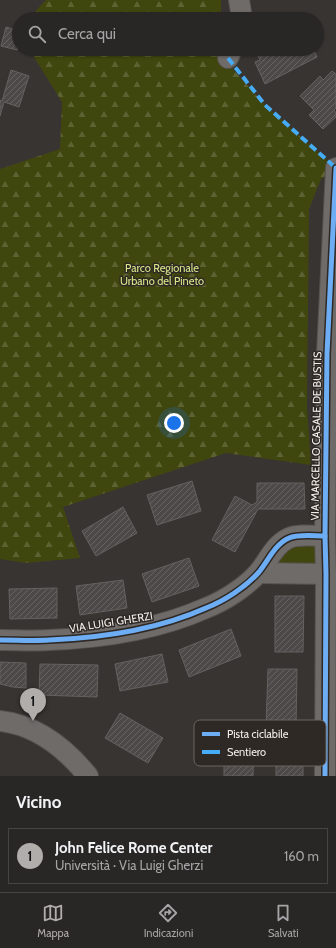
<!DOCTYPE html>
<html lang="it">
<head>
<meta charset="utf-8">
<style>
	:root { --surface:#292725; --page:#312f2d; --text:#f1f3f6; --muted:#a5a5a7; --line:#454442; --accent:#b1adaa }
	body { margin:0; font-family:Cabin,sans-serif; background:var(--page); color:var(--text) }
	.you { position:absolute; left:174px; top:423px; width:14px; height:14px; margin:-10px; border:3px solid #fff; border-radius:50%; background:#1a73e8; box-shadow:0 0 0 6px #1a73e833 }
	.badge { display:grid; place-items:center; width:26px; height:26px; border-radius:50%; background:var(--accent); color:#111; font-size:13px; font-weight:700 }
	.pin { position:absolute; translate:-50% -33px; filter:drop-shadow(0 1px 2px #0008) }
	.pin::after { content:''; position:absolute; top:21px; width:14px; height:12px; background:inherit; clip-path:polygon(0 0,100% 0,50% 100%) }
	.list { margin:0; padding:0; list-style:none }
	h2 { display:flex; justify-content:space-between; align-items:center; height:52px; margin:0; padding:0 16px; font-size:17px }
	h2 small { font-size:13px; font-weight:400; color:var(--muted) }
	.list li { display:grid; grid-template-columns:26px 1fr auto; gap:12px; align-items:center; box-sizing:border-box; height:56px; margin:0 8px 8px; padding:0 8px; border:1px solid var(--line); border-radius:0px }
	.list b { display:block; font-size:15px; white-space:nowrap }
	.list p { margin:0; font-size:13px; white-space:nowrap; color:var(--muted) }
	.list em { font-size:13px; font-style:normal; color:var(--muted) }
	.icon { flex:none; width:22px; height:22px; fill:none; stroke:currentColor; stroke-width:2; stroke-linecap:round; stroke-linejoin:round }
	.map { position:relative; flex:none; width:336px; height:776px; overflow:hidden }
	.search { position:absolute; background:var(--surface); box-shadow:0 1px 3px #0004; left:12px; right:12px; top:12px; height:44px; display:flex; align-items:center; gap:10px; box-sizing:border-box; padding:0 14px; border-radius:22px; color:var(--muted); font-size:15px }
	.sheet { height:116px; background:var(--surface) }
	nav { display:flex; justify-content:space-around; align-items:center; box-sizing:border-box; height:56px; border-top:1px solid var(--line); background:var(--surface); font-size:11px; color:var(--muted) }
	nav a { display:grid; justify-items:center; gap:2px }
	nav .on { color:var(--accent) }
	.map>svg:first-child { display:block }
	.green { fill:#40470e }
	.forest { fill:url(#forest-firs) }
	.building { fill:url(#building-hatch); stroke:#64615f }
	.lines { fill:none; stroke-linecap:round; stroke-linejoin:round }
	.minor-casing { stroke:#555250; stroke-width:22 }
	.minor { stroke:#6e6b69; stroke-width:20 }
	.quiet { stroke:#46acf6; stroke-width:4; stroke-dasharray:8 4; stroke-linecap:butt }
	.cycleway-casing { stroke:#2f2925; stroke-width:8 }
	.cycleway { stroke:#6dadf4; stroke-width:5 }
	.labels { text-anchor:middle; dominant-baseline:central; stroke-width:3; stroke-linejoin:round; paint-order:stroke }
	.park-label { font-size:11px; fill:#d6e789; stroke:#2f2925 }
	.street-label { font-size:11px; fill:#f2eeeb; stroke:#2f2925 }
	.key { fill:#2f2925; stroke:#6a6460; stroke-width:1 }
	.key-label { font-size:11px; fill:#f2eeeb }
</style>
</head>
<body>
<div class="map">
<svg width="336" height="776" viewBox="0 0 336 776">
	<defs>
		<pattern id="forest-firs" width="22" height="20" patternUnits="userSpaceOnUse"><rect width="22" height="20" fill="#40470e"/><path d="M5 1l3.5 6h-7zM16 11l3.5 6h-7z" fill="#5c6231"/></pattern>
		<pattern id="building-hatch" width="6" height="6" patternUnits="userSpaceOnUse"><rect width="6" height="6" fill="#4c4948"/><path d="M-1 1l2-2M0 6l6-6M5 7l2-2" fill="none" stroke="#666463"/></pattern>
	</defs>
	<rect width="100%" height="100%" fill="#373431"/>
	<path class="green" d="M294,544L316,545L318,567L277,565L278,563L287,550Z"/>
	<g class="forest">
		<path d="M46,0H221V19H28Z"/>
		<path d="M29,49H220V55L265,105L336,168L321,179L309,209L307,407L311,465L226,453L63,507L80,558L26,563L0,559V169L60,149L62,102Z"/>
	</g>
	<g class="building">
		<path d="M6,27L19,31V44L17,50L1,46Z"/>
		<path d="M257,49H313L317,57L265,84L255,62L260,60L257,53L259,52Z"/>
		<path d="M11,70L29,76L19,107L4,102L0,116V100L2,101Z"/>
		<path d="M332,71L336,74V108L334,110L336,113V117L323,129L309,115L314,110L300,96L320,76L323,80Z"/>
		<path d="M192,481L201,511L157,525L147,495Z"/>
		<path d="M257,483H304L305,509H258L235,552L212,540L235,496L252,505L257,502Z"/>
		<path d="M123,507L137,533L96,556L82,531Z"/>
		<path d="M189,558L199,586L152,602L142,574Z"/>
		<path d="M123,580L127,608L80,615L76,586Z"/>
		<path d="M57,588V618L10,619L9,589Z"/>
		<path d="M275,596H304L303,652H275Z"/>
		<path d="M231,629L241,656L189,677L179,650Z"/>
		<path d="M162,654L168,682L120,691L115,664Z"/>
		<path d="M0,662L26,663V688L13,687L0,684Z"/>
		<path d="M40,664L98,665L97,697L39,695Z"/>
		<path d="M268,669H297L296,727H266Z"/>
		<path d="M120,713L163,738L148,763L105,738Z"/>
		<path d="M224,742L254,743L253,776H224Z"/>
		<rect x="276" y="745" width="27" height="31"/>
	</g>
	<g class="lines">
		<defs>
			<g id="minor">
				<path d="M239,0L241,12L240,19"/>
				<path d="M228,58L232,49"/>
				<path d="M259,573L326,574"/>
				<path d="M0,640C16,640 33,641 49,640C100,638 159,629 206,608C224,601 246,587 259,572C268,561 275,544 289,538C298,534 314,536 325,536"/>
				<path d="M0,721C36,725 66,749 88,776"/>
				<path d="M325,776L326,574L325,536L327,354L336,168"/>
			</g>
		</defs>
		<use href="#minor" class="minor-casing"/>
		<use href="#minor" class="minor"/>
		<path class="quiet" d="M228,58L265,105L336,168"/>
		<defs>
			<g id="cycleway">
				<path d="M0,640C16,640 33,641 49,640C100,638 159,629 206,608C224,601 246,587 259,572C268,561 275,544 289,538C298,534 314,536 325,536"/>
				<path d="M325,776L326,574L325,536L327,354L336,168"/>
			</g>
		</defs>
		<use href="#cycleway" class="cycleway-casing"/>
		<use href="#cycleway" class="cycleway"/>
	</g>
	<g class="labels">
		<g class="park-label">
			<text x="162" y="268">Parco Regionale<tspan x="162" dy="13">Urbano del Pineto</tspan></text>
		</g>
		<g class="street-label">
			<text transform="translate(316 436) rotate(-89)">VIA MARCELLO CASALE DE BUSTIS</text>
			<text transform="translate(111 622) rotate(-9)">VIA LUIGI GHERZI</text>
		</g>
	</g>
	<rect x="194" y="720" width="132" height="46" rx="6" class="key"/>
	<rect x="202" y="732" width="18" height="4" fill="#6dadf4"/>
	<rect x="202" y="750" width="18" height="4" fill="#46acf6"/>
	<g class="key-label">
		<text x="227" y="738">Pista ciclabile</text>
		<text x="227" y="756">Sentiero</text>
	</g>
</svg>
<div class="you"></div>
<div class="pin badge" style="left:33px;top:721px">1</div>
<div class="search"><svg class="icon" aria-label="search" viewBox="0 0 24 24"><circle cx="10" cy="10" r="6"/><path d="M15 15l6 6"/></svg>Cerca qui</div>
</div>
<section class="sheet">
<h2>Vicino<small></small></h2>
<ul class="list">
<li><span class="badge">1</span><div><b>John Felice Rome Center</b><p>Università · Via Luigi Gherzi</p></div><em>160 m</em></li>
</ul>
</section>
<nav>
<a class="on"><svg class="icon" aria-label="map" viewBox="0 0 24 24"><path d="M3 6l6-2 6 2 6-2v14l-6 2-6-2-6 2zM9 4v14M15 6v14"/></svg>Mappa</a>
<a><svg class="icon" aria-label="directions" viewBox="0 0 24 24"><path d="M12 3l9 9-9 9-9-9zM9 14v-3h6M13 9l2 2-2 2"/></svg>Indicazioni</a>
<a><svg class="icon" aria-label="saved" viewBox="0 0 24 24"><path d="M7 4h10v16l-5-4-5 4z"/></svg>Salvati</a>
</nav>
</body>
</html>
